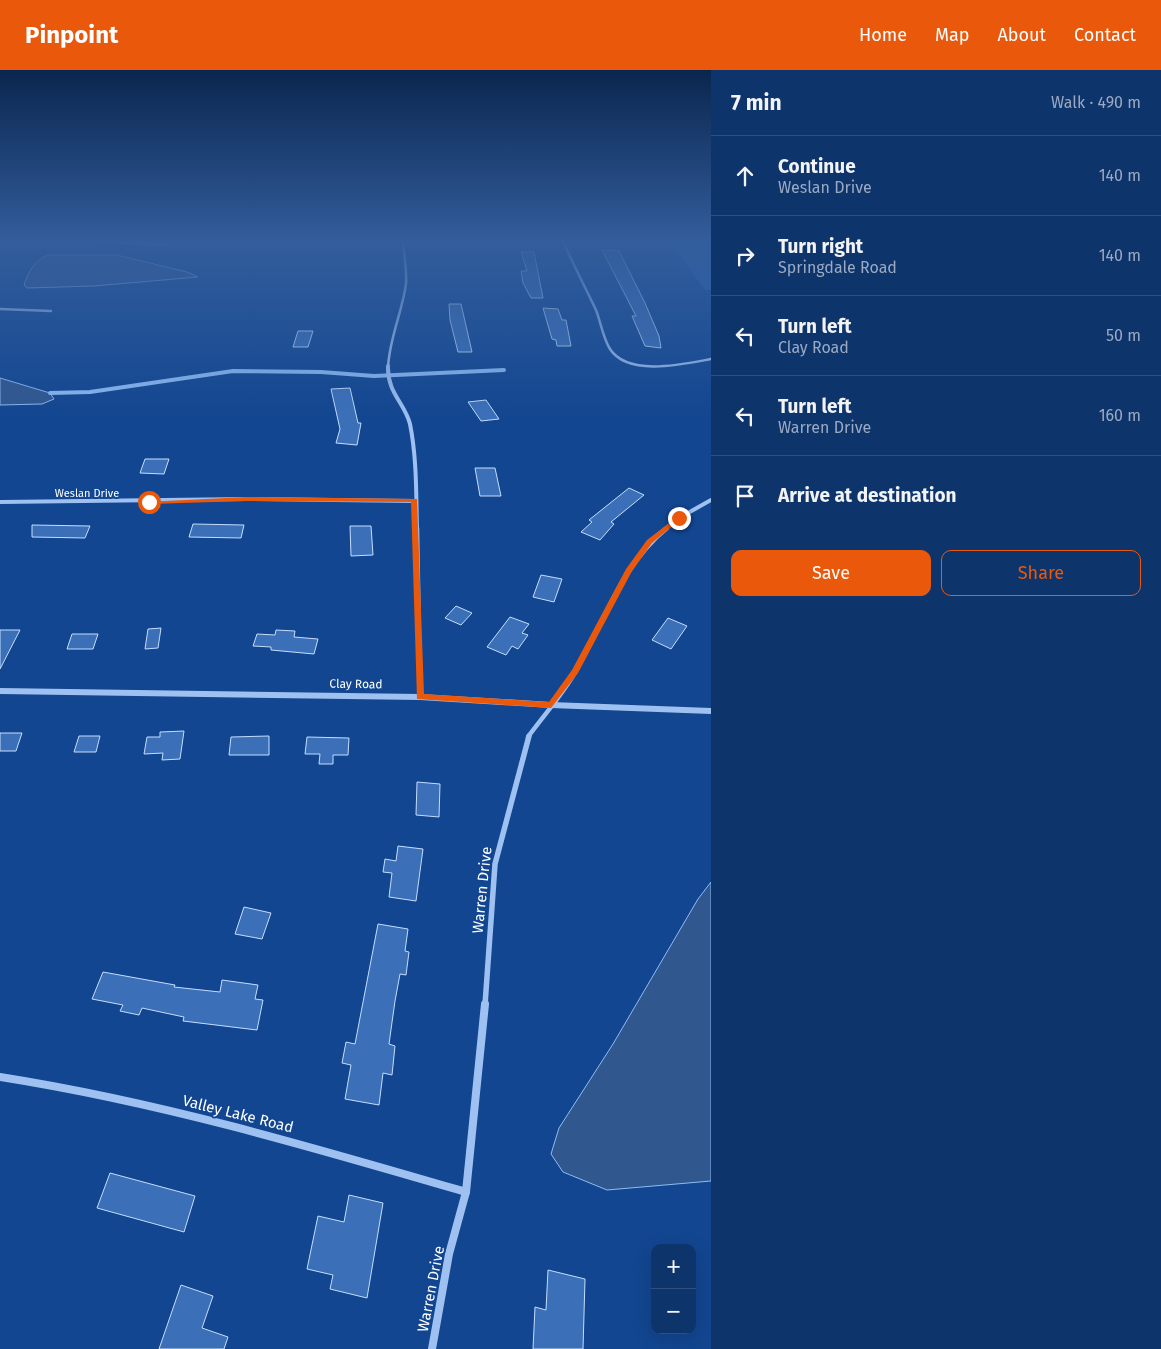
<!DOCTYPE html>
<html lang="en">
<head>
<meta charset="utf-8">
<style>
	:root { --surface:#0e346c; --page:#173c72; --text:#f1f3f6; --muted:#9baac2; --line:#2e4f7f; --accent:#ea580c }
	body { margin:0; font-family:"Fira Sans",sans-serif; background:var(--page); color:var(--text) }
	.controls { position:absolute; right:15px; bottom:15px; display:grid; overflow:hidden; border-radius:10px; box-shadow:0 5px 20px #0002 }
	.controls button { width:45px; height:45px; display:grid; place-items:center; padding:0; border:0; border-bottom:1px solid var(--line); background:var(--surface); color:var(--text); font:25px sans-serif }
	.stop { position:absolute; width:15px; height:15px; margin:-11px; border:4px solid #ea580c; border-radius:50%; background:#fff }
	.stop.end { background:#ea580c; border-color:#fff; box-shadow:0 1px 5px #0008 }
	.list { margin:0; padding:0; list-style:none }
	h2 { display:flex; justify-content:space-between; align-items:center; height:65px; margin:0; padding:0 20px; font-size:21px }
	h2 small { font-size:16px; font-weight:400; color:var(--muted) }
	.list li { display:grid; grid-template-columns:32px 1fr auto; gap:15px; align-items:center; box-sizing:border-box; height:80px; padding:0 20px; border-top:1px solid var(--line) }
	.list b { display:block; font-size:19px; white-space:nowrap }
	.list p { margin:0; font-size:16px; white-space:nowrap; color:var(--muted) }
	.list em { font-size:16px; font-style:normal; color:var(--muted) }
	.actions { display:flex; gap:10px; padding:15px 20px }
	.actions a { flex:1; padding:11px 0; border:1px solid var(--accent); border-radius:10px; text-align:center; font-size:18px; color:var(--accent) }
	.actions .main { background:var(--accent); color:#fff }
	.icon { flex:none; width:28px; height:28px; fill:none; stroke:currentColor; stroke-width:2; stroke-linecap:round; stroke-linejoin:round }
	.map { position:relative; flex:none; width:711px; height:1279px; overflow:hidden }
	header { display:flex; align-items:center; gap:30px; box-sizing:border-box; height:70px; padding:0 25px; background:var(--accent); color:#fff }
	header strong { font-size:24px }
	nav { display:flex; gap:28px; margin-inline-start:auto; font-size:18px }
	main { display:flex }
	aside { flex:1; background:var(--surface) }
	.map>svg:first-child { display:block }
	.green { fill:#245fb0 }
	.water { fill:#31578f; stroke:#8fbcf5 }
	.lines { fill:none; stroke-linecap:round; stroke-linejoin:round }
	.stream { stroke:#8fbcf5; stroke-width:4 }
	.building { fill:#3b70b9; stroke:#c5ddfd }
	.minor-far4 { stroke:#9ec1f2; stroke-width:2.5 }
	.minor-far3 { stroke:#9ec1f2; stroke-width:4 }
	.minor-far2 { stroke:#9ec1f2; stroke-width:4.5 }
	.minor-far1 { stroke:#9ec1f2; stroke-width:5.5 }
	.minor { stroke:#9ec1f2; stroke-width:8 }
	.tertiary { fill:#9ec1f2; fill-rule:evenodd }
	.route { fill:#ea580c }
	.labels { text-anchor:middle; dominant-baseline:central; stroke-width:4; stroke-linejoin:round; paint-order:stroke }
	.far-street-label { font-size:11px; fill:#fff; stroke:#124690 }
	.street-label { font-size:12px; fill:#fff; stroke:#124690 }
	.near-street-label { font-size:15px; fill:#fff; stroke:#124690 }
</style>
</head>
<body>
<header>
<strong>Pinpoint</strong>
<nav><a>Home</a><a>Map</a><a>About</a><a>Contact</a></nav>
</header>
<main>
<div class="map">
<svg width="711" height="1279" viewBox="0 0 711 1279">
	<rect width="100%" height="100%" fill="#124690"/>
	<path class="green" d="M669,171H711V220H705Z"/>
	<g class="water">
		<path d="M48,185H117L187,202L198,207L94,216L27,218L24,215C28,202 35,190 48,185Z"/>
		<path d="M0,308L50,323L54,329L42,334L0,335Z"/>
		<path d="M711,812V1111L607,1120L563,1102L551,1084L559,1058L613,974L698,829Z"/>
	</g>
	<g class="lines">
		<path class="stream" d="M50,323L90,322L233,301L321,302L374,306L504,300"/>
	</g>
	<g class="building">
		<path d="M602,180L619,181L645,233L659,266L661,278L645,276L632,246H636Z"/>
		<path d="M521,182H534L543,228H531L523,213L521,201H527Z"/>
		<path d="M449,234H461L472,282H458L450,250Z"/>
		<path d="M543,238L558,239L562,250H566L571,276H557L556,270L552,269Z"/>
		<path d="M298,261H313L308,277H293Z"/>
		<path d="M350,318L358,353H361L357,375L336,373L340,359L331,319Z"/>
		<path d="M486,330L499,349L481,351L468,332Z"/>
		<path d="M145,389H169L164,404L140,403Z"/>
		<path d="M475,398H495L501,426H480Z"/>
		<path d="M629,418L644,425L611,452L614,454L600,470L581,462L592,452L589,450Z"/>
		<path d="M193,454L244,455L241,468L189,467Z"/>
		<path d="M32,455L90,456L85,468L32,467Z"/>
		<path d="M350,456H371L373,485L351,486Z"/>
		<path d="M541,505L562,509L554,532L533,527Z"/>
		<path d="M456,536L472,543L461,555L445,548Z"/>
		<path d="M510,547L529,554L522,563L528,565L518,579L512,576L506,585L487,577Z"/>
		<path d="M668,548L687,556L671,579L652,570Z"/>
		<path d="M161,558L158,578L145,579L148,559Z"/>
		<path d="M0,560H20L0,599Z"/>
		<path d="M276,560L295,561L294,567L318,569L314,584L271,580V577L253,576L257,564L275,565Z"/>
		<path d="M72,564H98L93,579H67Z"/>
		<path d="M184,661L180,689L162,690L163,683L144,684L147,667H160V662Z"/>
		<path d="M0,663H22L16,681H0Z"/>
		<path d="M79,666H100L96,682H74Z"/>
		<path d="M269,666V685H229L231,667Z"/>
		<path d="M307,667L349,668L348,685H333V694H319L320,684H305Z"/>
		<path d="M417,712L440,714L439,747L416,745Z"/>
		<path d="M398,776L423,779L416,831L389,827L392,803L383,802L385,789L396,791Z"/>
		<path d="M244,837L271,843L262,869L235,864Z"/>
		<path d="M378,854L408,859L405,881L409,882L406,905L400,904L395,931L389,974L395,976L392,1005L383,1003L379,1035L345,1029L351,995L342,993L346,972L355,974Z"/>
		<path d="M103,902L175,915L174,917L220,922L222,910L258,915L255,929L263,930L257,960L183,951L184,947L142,938L139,945L120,941L123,935L92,929Z"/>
		<path d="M110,1103L195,1126L184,1162L97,1138Z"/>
		<path d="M349,1125L383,1133L367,1228L330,1219L333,1205L307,1199L318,1146L344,1152Z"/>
		<path d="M548,1200L585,1209L583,1279H533L535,1237L546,1240Z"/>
		<path d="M181,1215L213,1226L202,1258L228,1267L224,1279H159Z"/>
	</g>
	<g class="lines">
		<g class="minor-far4">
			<path d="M94,171L168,175"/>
			<path d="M563,171C573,194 585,217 596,240C601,253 603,268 610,279C628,307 684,294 711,289"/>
			<path d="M0,239L51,241"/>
			<path d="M388,298C389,269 402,243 406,214C407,200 404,185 403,171"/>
		</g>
		<g class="minor-far3">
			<path d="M388,296C387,323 405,333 410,354C417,389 416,424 417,459"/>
			<path d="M0,432L246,429L415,431"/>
			<path d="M665,459L679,448L711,430"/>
		</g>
		<g class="minor-far2">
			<path d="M417,458L420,627"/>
			<path d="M528,667C544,645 564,623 577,599C604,551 623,493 667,458"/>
		</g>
		<path class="minor-far1" d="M485,935L495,794L529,666"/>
		<g class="minor">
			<path d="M0,1007C159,1032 312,1077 466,1122"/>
			<path d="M432,1279L449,1184L466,1122L485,934"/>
		</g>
		<path class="tertiary" d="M0,618L420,624L551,632L711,638V644L551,638L420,630L0,624Z"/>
	</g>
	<linearGradient id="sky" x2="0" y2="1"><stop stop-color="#0a264f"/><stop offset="0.49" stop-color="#335d9c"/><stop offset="1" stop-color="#335d9c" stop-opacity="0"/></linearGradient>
	<rect width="711" height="350" fill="url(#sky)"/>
	<path class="route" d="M246,427L417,429L424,624L549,632L572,600L626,499L647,470L677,447L682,448L652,473L632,501L578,603L551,638L417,629L411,432L246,431L149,434L145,432Z"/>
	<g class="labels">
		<g class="far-street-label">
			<text x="87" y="423">Weslan Drive</text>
		</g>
		<g class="street-label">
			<text transform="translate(356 614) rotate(1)">Clay Road</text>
		</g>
		<g class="near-street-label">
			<text transform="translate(482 820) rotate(-84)">Warren Drive</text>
			<text transform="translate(238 1044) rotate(14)">Valley Lake Road</text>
			<text transform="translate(431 1219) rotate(-79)">Warren Drive</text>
		</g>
	</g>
</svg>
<div class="controls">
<button>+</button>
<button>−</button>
</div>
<div class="stop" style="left:149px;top:432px"></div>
<div class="stop end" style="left:679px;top:448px"></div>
</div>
<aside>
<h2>7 min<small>Walk · 490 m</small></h2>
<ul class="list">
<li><svg class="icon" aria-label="ahead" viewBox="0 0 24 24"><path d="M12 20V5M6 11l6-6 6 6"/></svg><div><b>Continue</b><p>Weslan Drive</p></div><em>140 m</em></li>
<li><svg class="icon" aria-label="right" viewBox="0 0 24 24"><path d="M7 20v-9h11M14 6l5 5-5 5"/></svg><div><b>Turn right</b><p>Springdale Road</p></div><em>140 m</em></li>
<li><svg class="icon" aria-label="left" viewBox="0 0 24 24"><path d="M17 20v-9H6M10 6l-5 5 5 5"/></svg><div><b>Turn left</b><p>Clay Road</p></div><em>50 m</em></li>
<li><svg class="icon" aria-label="left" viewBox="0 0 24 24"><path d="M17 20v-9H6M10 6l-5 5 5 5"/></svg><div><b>Turn left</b><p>Warren Drive</p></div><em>160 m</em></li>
<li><svg class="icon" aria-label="arrive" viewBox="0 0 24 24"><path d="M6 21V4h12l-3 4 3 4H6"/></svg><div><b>Arrive at destination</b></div></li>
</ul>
<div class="actions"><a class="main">Save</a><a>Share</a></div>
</aside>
</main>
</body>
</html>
